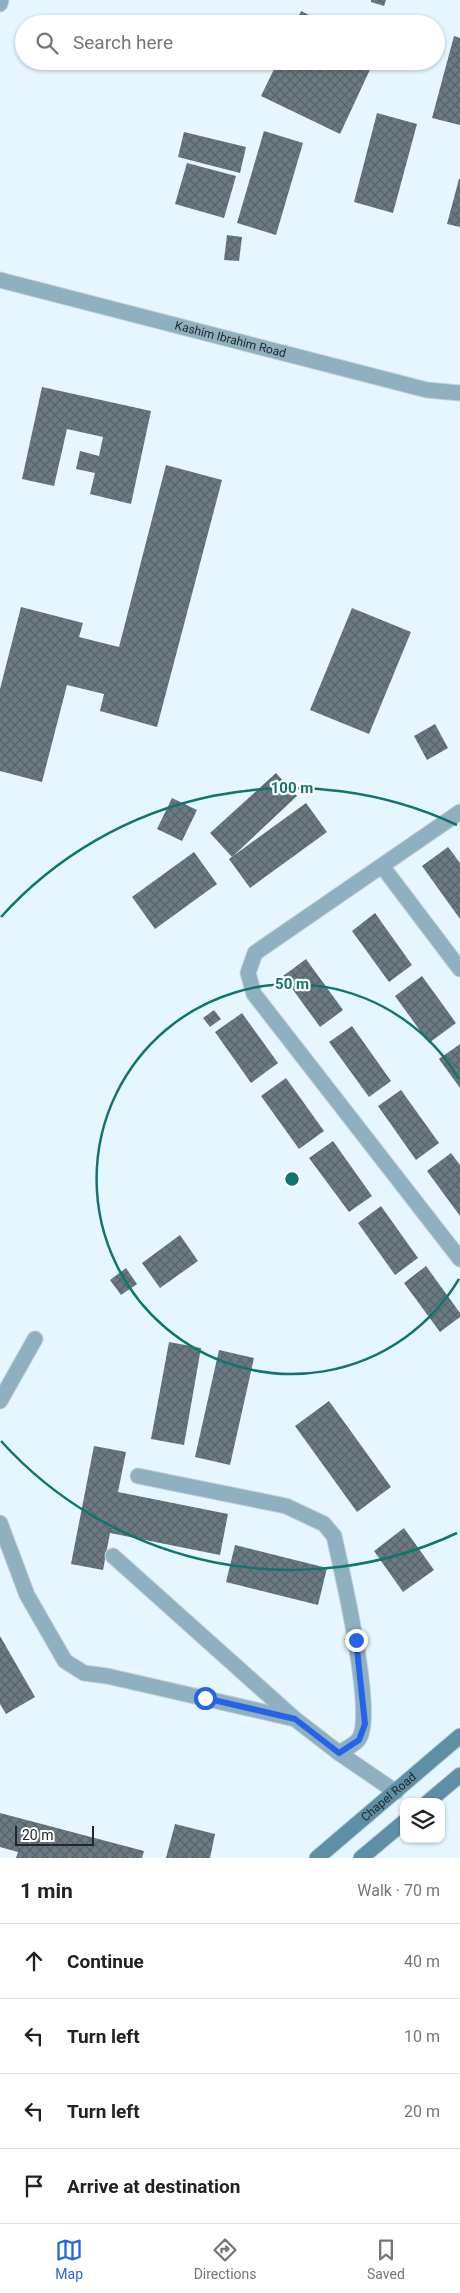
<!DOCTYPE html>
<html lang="en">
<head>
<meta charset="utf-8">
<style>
	:root { --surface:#fff; --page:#f6f6f6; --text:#222; --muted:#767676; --line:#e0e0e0; --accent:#2563eb }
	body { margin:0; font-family:Roboto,sans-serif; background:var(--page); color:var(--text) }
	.controls { position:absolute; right:15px; bottom:15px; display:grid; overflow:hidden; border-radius:10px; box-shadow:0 1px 4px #0004 }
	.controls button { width:45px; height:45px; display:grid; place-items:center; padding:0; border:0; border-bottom:1px solid var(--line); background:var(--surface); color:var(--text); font:25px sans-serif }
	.scale { position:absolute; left:15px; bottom:12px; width:79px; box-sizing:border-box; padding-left:5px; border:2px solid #21272a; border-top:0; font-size:14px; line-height:18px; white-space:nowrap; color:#21272a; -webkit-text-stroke:4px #fff; paint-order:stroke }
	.stop { position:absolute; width:15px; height:15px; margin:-11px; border:4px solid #2563eb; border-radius:50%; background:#fff }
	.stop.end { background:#2563eb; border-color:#fff; box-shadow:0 1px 5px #0008 }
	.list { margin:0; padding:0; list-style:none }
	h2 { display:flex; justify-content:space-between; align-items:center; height:65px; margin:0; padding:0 20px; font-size:21px }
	h2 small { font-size:16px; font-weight:400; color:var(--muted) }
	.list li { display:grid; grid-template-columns:32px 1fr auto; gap:15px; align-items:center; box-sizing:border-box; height:75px; padding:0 20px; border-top:1px solid var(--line) }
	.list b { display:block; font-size:19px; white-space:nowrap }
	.list em { font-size:16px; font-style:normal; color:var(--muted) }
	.icon { flex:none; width:28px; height:28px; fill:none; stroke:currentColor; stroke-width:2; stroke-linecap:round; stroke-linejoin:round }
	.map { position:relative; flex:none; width:460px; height:1858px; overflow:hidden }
	.search { position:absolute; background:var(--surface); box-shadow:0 1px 4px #0004; left:15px; right:15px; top:15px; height:55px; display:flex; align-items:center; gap:12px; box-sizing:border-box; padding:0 18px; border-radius:28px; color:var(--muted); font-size:19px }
	.sheet { height:365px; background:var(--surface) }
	nav { display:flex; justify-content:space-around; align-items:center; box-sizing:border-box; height:70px; border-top:1px solid var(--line); background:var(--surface); font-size:14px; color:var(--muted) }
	nav a { display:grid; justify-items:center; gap:2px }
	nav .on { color:var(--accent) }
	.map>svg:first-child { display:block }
	.building { fill:url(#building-cross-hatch) }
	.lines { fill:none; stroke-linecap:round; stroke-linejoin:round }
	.lane-casing { stroke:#c3d1d8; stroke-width:17 }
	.street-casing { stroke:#c3d1d8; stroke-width:17 }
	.secondary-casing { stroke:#c3d1d8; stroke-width:17 }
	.lane { stroke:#8fb0c0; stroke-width:15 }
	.street { stroke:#8fb0c0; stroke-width:15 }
	.secondary { stroke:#5d90a6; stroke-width:15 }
	.route { stroke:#2563eb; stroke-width:6 }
	.ring { fill:none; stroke:#0f766e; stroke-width:2.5 }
	.labels { text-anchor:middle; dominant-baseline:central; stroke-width:4.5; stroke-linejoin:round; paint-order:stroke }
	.street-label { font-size:12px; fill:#21272a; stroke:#fff }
	.centre { fill:#0f766e; stroke:#fff; stroke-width:2.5 }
	.ring-label { font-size:15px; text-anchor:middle; font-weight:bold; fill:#0f766e; stroke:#fff; stroke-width:4.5; stroke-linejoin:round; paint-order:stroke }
</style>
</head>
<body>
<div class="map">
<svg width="460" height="1858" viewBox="0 0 460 1858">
	<defs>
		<pattern id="building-cross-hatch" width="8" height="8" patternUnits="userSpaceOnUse" patternTransform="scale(1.25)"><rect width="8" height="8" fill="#6b7980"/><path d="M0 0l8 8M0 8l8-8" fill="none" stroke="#586369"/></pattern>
	</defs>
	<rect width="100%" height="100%" fill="#e6f6fe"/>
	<g class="building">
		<path d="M371,0H386L384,6L371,2Z"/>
		<path d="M301,11L327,24H295Z"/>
		<path d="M454,36L460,38V125L432,118Z"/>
		<path d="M278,61H374L340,134L261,96Z"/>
		<path d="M377,113L417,124L393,213L354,202Z"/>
		<path d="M264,131L303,143L276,235L237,223Z"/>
		<path d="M184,132L246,147L240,173L178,157Z"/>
		<path d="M187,163L236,176L224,218L175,204Z"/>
		<path d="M459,179H460V227L447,224Z"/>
		<path d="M227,235L242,237L239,261L224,260Z"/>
		<path d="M42,387L151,411L131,504L90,494L95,473L76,469L80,451L99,456L103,437L67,429L54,486L22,479Z"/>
		<path d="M166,465L222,480L157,727L100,711L104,694L67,685L42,782L0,771V689L21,607L83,623L79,637L119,647Z"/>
		<path d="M352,608L411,632L369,734L310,710Z"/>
		<path d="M435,724L448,748L427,760L414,736Z"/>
		<path d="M276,773L297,796L232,857L210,833Z"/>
		<path d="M172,798L197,810L182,841L157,829Z"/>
		<path d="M306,803L327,832L250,888L229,859Z"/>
		<path d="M448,847L460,863V919L422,866Z"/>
		<path d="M194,852L217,884L155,929L132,897Z"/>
		<path d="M375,913L412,965L389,982L352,931Z"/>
		<path d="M306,959L343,1010L320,1027L283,976Z"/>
		<path d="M422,976L456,1023L429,1043L395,996Z"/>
		<path d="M214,1010L221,1019L210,1027L203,1018Z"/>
		<path d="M242,1013L278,1063L251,1083L215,1032Z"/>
		<path d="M352,1026L391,1081L369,1097L329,1042Z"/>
		<path d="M460,1044V1088L439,1059Z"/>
		<path d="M286,1078L324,1131L299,1149L261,1096Z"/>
		<path d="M401,1090L439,1143L416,1160L378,1106Z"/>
		<path d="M333,1141L372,1196L349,1212L309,1158Z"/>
		<path d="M451,1153L460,1165V1216L427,1171Z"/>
		<path d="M381,1206L418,1258L395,1275L358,1223Z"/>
		<path d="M180,1235L198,1261L160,1288L142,1263Z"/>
		<path d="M426,1266L460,1313V1317L440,1332L404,1283Z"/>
		<path d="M126,1268L137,1284L121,1295L110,1280Z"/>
		<path d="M169,1342L201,1348L184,1445L151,1439Z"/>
		<path d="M219,1350L254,1358L230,1465L195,1457Z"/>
		<path d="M329,1401L391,1487L357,1512L295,1426Z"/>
		<path d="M94,1446L126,1452L118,1492L228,1514L220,1555L110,1533L103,1570L71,1564Z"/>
		<path d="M404,1528L434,1570L403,1592L374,1551Z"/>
		<path d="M235,1545L327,1568L318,1605L226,1582Z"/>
		<path d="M0,1636L35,1697L6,1714L0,1704Z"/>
		<path d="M0,1813L144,1851L142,1858H16L18,1852L0,1847Z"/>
		<path d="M175,1824L215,1834L210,1858H166Z"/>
	</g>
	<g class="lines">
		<defs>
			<g id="lane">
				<path d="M0,1401L35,1339"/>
				<path d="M138,1476L286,1506L324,1524L334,1536C341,1567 377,1720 358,1740C354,1745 345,1749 339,1753"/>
				<path d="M0,1523L27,1595L65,1661L84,1673L107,1676L295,1719"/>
				<path d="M113,1556L295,1719L339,1753L396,1792"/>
			</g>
			<g id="street">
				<path d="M0,4L1,0"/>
				<path id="s1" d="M0,280L427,390L460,393"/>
				<path d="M460,812L255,953L248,973L254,994L460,1259"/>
				<path d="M382,866L460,969"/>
			</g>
			<g id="secondary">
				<path d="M428,1802L460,1775"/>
				<path id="s2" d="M317,1858L460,1736"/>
				<path d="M361,1858L404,1822"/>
			</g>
		</defs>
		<use href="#lane" class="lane-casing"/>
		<use href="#street" class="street-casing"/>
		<use href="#secondary" class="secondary-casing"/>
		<use href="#lane" class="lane"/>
		<use href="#street" class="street"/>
		<use href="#secondary" class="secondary"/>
	</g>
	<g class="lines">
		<path class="route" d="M205,1698L295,1719L339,1753L359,1740L365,1724L356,1640"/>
	</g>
	<g class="ring">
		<path d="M459 1279A195 195 0 1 1 459 1079"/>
		<path d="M457 1533A391 391 0 0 1 1 1441M1 917A391 391 0 0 1 457 825"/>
	</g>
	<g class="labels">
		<g class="street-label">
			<text stroke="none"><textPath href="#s1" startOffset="238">Kashim Ibrahim Road</textPath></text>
			<text stroke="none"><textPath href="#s2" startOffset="94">Chapel Road</textPath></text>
		</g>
	</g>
	<circle cx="292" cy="1179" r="8" class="centre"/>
	<g class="ring-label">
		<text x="292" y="793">100 m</text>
		<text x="292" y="989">50 m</text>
	</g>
</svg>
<div class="controls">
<button><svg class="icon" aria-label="layers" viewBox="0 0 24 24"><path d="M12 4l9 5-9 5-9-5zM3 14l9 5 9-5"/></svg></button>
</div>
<div class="scale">20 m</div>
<div class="stop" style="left:205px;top:1698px"></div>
<div class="stop end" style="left:356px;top:1640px"></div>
<div class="search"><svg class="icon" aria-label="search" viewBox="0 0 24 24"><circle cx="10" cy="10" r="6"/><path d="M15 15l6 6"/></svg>Search here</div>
</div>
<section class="sheet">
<h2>1 min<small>Walk · 70 m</small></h2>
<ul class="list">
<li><svg class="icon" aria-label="ahead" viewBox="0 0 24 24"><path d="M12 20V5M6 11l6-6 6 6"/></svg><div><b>Continue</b></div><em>40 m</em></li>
<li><svg class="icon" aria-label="left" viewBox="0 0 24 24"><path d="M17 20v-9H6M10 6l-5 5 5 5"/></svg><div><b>Turn left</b></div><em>10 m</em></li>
<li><svg class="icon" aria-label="left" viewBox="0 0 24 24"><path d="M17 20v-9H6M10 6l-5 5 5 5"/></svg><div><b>Turn left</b></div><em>20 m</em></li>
<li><svg class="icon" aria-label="arrive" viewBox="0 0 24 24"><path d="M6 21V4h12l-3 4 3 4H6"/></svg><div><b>Arrive at destination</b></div></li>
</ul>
</section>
<nav>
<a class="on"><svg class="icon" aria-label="map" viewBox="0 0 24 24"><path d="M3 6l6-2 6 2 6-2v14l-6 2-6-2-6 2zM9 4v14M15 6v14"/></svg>Map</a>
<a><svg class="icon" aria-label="directions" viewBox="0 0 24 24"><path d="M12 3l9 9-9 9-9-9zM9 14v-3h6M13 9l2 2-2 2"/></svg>Directions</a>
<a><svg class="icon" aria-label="saved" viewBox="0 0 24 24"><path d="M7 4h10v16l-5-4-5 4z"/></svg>Saved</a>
</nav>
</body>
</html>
